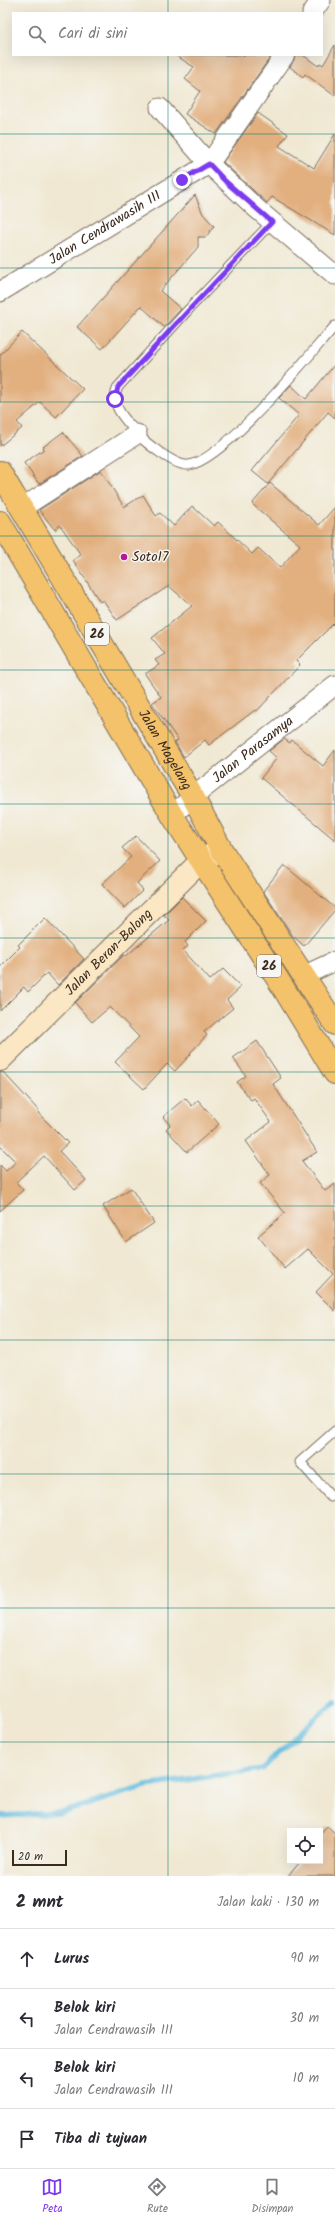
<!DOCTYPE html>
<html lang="id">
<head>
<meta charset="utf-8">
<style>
	:root { --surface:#fff; --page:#f2f2f3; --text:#2b2b33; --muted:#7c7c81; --line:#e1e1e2; --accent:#7c3aed }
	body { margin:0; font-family:Kalam,sans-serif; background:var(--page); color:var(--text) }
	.controls { position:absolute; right:12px; bottom:12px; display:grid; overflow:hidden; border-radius:0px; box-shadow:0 4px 16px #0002 }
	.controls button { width:36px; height:36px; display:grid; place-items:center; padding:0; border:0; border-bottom:1px solid var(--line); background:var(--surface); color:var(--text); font:20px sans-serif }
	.scale { position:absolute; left:12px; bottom:10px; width:55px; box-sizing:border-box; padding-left:4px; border:2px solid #3b2a1e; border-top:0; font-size:11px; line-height:14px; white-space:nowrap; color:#3b2a1e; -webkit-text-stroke:3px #f6f6f2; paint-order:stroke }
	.stop { position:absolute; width:12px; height:12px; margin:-9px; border:3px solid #7c3aed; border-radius:50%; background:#fff }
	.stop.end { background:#7c3aed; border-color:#fff; box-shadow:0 1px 4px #0008 }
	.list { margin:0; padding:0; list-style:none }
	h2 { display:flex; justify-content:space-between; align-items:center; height:52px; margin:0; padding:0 16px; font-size:17px }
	h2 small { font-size:13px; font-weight:400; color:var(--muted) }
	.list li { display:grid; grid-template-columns:26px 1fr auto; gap:12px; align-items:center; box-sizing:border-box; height:60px; padding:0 16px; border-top:1px solid var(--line) }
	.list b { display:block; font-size:15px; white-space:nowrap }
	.list p { margin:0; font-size:13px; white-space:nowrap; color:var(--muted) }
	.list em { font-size:13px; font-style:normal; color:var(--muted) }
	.icon { flex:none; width:22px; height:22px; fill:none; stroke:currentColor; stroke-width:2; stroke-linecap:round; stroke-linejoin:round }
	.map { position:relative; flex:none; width:335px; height:1876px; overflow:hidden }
	.search { position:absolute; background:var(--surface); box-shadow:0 4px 16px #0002; left:12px; right:12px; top:12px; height:44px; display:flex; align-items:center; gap:10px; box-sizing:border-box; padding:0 14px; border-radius:0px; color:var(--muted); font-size:15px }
	.sheet { height:292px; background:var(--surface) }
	nav { display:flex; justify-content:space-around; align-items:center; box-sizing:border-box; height:56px; border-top:1px solid var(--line); background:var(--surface); font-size:11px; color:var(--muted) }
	nav a { display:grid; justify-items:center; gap:2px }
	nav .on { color:var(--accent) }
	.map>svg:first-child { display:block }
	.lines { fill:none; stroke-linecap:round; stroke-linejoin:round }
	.stream { stroke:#61bbdf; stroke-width:5.5 }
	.building { fill:#e2af7e }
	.lane-casing { stroke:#7a6c5d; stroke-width:11 }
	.street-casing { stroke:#7a6c5d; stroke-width:21 }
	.secondary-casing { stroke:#7a6c5d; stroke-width:24 }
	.highway-casing { stroke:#7a6c5d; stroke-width:24 }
	.lane { stroke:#fff; stroke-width:9 }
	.street { stroke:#fff; stroke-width:19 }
	.secondary { stroke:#fbe7c3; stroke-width:22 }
	.highway { stroke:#f4c26a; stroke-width:22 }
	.route { stroke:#7c3aed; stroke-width:5 }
	.grid { fill:none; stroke:#0f766e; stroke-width:1; stroke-opacity:0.55 }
	.poi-dot { fill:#b5179e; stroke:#f6f6f2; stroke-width:1.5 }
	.labels { text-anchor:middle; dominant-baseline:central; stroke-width:3; stroke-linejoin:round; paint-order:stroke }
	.shield { fill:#f6f6f2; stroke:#73675e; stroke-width:1 }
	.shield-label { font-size:13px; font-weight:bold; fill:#3b2a1e }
	.street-label { font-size:14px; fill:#3b2a1e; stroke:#f6f6f2 }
	.poi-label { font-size:14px; fill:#3b2a1e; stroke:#f6f6f2; text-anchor:start }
</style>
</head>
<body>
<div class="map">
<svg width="335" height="1876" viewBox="0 0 335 1876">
	<rect width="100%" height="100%" fill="#f6f6f2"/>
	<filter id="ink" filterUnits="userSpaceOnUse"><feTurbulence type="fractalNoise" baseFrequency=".025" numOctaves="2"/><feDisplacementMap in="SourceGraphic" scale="8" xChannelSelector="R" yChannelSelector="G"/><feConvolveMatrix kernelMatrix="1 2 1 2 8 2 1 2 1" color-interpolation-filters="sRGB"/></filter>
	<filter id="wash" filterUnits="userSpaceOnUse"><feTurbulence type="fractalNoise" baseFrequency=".012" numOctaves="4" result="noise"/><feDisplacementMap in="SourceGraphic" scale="16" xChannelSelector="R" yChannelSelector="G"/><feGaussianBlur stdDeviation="0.9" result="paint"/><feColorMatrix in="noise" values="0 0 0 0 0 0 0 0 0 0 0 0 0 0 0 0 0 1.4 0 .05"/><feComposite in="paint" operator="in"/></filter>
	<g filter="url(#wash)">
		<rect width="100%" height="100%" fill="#f0e8d2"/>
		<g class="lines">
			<path class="stream" d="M0,1816L61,1813L146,1786L262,1769L335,1700"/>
		</g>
		<g id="blocks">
			<g class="building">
				<path d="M335,45V96L305,74L303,77L290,67L296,55H303L318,66L320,63L323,65Z"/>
				<path d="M175,55H272L216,134L185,114L200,91L185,79L194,67Z"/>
				<path d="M258,113L288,134L279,146L314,168L335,134V235L272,197L267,203L223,162Z"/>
				<path d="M195,195L203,214L214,226L206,237H198V247L160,291L181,309L164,327L141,306L102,349L77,327Z"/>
				<path d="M22,332L83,389L56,417L40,402L17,422L22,428L0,446V355Z"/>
				<path d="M335,364V418L328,412L268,484L252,471L299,415L279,398L291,385L306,399Z"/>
				<path d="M63,432L83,456L39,484L24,463L44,449L43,447Z"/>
				<path d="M101,470L124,507L143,495L156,516L160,513L174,526L192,506L214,526L218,522L252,554L258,548L280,568L300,545L252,504L270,483L319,525L335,507V622L296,661L300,665L257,711L255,710L209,745L205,740L184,757L175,742L178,740L152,703L161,697L145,674L159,665L155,660L165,654L152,638L192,606L169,586L117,620L103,600L100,602L73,560L81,555L60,525L55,530L39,510Z"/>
				<path d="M284,739L290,743L292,740L323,766L335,750V840L261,778L277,758L269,751Z"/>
				<path d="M136,836L160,861L137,883L143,890L125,908L102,884L131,857L122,848Z"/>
				<path d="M284,865L335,908V910L304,946L293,936L263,891Z"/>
				<path d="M182,897L206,921L185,942L188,946L183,950L210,980L223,969L241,987L227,1000L233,1008L204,1032L207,1035L190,1053L191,1054L175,1071L167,1064L144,1089L115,1062L139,1037L110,1007L92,1022L75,1003L124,955L126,956L169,920L164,915Z"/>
				<path d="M45,918L84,959L58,985L47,973L28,992L24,987L0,1011V967L20,947L18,945Z"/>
				<path d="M257,1041L281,1078L273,1084L317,1152L302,1161L325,1191L335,1184V1311L316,1292L333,1274L308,1249L285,1269L258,1236L285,1213L260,1183L270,1175L246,1141L271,1122L254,1098L251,1100L237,1082L246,1076L233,1058Z"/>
				<path d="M0,1072H3L39,1111L38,1113L68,1143L59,1151L86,1180L75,1190L44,1156L16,1182L23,1190L0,1211V1165L6,1171L16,1162L0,1146Z"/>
				<path d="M185,1098L192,1106L198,1100L219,1124L187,1152L166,1129L170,1125L163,1117Z"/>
				<path d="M131,1188L154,1223L126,1242L103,1206Z"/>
				<path d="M327,1826L335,1833V1876H288L301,1861H320V1834Z"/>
			</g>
		</g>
	</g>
	<g filter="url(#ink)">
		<use href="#blocks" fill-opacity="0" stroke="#7a6c5d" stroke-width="1"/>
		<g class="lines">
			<defs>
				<g id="lane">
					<path d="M272,222L189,309L118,387C109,405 125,419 136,432C144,442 176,467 189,465C224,460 308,356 335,326"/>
					<path d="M331,1497L300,1462L335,1431"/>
				</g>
				<g id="street">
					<path d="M312,13L321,0"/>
					<path d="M160,108L209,164L285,55"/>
					<path id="s1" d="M0,292L209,164L257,209L335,275"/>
					<path d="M22,508L137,434"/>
					<path id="s2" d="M172,815L193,797L335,685"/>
					<path d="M305,975L335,961"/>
				</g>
				<g id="secondary">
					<path id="s3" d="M0,1060L201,861L218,851"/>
				</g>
				<g id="highway">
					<path id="s4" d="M0,472L193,797L221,849L335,1024"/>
					<path d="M0,522L172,815L284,989L335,1073"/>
				</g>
			</defs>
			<use href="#lane" class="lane-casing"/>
			<use href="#street" class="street-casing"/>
			<use href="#secondary" class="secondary-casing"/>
			<use href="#highway" class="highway-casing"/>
			<use href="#lane" class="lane"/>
			<use href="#street" class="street"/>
			<use href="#secondary" class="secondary"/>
			<use href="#highway" class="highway"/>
		</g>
	</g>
	<g class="lines" filter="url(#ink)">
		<path class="route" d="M115,399L118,387L189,310L272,222L226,182L209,164L182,180"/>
	</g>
	<path class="grid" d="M168,0V13M168,55V1876M0,134H335M0,268H335M0,402H335M0,536H335M0,670H335M0,804H335M0,938H335M0,1072H335M0,1206H335M0,1340H335M0,1474H335M0,1608H335M0,1742H335"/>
	<circle class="poi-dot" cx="124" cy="557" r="4"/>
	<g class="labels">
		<g class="shield">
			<rect x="85" y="623" width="24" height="22" rx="3"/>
			<rect x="257" y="955" width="24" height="22" rx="3"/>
		</g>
		<g class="shield-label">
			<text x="97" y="634">26</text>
			<text x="269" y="966">26</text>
		</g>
		<g class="street-label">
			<text stroke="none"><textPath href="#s1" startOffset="123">Jalan Cendrawasih III</textPath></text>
			<text stroke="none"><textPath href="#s4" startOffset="323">Jalan Magelang</textPath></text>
			<text stroke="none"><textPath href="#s2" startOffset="104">Jalan Parasamya</textPath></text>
			<text stroke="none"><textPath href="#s3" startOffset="153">Jalan Beran-Balong</textPath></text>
		</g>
		<g class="poi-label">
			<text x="132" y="557">Soto17</text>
		</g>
	</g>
</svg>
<div class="controls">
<button><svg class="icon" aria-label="locate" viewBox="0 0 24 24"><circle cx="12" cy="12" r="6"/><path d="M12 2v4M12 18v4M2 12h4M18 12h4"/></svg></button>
</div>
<div class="scale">20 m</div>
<div class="stop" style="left:115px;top:399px"></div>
<div class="stop end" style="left:182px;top:180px"></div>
<div class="search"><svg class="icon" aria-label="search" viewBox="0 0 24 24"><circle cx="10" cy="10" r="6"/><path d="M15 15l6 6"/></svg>Cari di sini</div>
</div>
<section class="sheet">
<h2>2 mnt<small>Jalan kaki · 130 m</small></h2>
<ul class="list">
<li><svg class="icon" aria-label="ahead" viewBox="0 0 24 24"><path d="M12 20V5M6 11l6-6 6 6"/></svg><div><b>Lurus</b></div><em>90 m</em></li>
<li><svg class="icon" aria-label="left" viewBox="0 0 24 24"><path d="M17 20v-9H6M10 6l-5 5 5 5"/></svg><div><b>Belok kiri</b><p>Jalan Cendrawasih III</p></div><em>30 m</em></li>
<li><svg class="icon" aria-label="left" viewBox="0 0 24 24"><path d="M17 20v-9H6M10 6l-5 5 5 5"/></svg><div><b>Belok kiri</b><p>Jalan Cendrawasih III</p></div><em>10 m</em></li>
<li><svg class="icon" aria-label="arrive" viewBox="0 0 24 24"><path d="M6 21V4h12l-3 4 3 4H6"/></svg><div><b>Tiba di tujuan</b></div></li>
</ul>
</section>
<nav>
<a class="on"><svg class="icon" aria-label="map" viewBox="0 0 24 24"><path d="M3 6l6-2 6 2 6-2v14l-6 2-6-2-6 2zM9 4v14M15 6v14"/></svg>Peta</a>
<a><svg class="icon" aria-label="directions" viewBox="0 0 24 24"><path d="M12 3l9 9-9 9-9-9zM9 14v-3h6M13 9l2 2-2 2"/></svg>Rute</a>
<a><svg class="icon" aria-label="saved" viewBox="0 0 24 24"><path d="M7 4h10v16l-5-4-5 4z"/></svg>Disimpan</a>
</nav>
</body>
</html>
